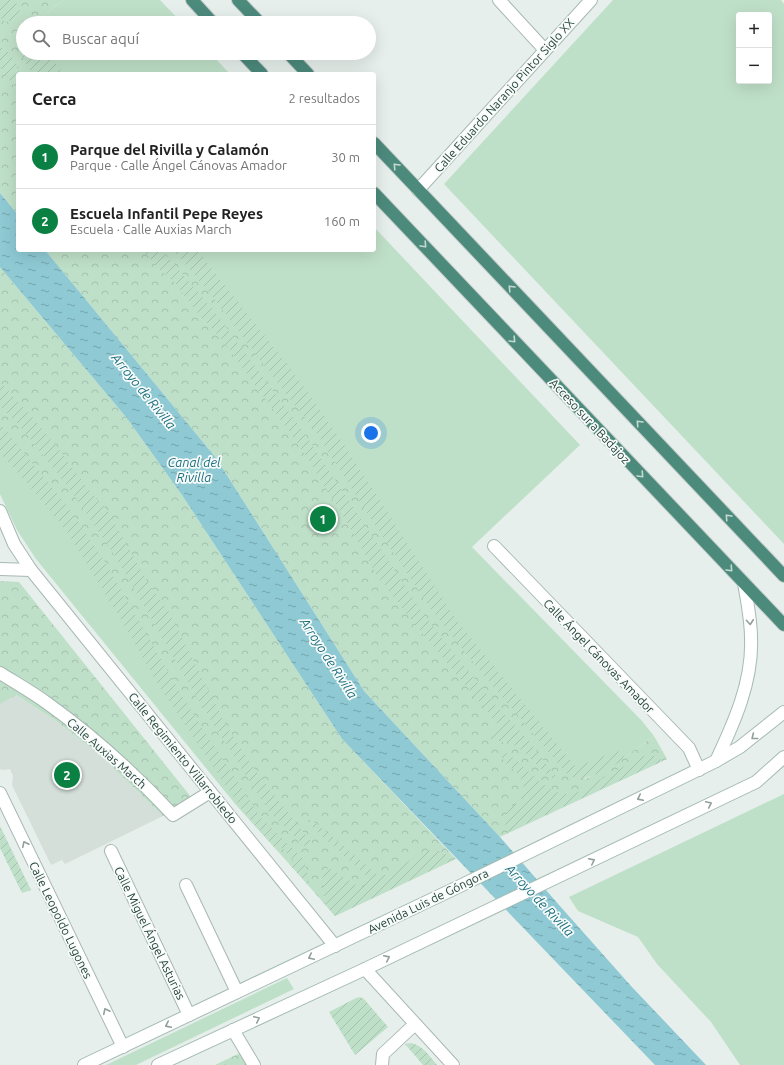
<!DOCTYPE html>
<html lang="es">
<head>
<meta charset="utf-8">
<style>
	:root { --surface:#fff; --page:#f6f6f6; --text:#222; --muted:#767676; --line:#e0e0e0; --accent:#0b8043 }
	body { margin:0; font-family:Ubuntu,sans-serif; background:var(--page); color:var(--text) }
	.controls { position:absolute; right:12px; top:12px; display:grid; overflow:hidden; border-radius:4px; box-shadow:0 4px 16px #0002 }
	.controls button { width:36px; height:36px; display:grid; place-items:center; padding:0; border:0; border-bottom:1px solid var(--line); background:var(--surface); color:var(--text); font:20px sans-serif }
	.you { position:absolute; left:371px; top:433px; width:14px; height:14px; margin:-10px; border:3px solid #fff; border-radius:50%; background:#1a73e8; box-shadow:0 0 0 6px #1a73e833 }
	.badge { display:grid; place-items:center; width:26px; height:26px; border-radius:50%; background:var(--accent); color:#fff; font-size:13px; font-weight:700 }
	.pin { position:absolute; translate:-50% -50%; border:2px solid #fff; box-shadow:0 1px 4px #0006 }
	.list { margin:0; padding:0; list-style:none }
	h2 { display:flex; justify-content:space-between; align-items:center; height:52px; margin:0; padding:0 16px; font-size:17px }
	h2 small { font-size:13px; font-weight:400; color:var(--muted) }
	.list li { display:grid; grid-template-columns:26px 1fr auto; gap:12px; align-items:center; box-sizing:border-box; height:64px; padding:0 16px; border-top:1px solid var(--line) }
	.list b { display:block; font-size:15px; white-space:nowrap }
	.list p { margin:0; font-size:13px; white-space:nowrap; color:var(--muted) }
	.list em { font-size:13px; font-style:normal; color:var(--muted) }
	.icon { flex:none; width:22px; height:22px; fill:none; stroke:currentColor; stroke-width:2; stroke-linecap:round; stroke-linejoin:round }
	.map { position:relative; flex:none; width:784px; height:1065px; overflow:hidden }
	.search { position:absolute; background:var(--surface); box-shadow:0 4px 16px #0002; left:16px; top:16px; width:360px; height:44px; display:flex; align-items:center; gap:10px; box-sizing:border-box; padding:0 14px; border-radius:22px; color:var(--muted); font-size:15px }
	.panel { position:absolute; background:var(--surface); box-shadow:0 4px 16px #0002; left:16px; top:72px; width:360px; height:180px; border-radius:4px }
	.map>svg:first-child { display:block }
	.built { fill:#d4dfda }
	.grass { fill:#bfe0c8; fill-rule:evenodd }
	.forest { fill:url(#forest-crowns) }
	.garden { fill:url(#garden-furrows) }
	.water { fill:url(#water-ripples) }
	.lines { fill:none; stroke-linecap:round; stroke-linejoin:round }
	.pedestrian-casing { stroke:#a8b8b2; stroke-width:14 }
	.minor-casing { stroke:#a8b8b2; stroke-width:14 }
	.secondary-casing { stroke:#a4bbb3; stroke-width:14 }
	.trunk-casing { stroke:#c2cac8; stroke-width:14 }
	.pedestrian { stroke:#fff; stroke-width:12 }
	.minor { stroke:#fff; stroke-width:12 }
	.secondary { stroke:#fff; stroke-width:12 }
	.trunk { stroke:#4c8a7c; stroke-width:12 }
	.oneway { stroke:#c4d9d4 }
	.oneway2 { stroke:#92a09c }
	.labels { text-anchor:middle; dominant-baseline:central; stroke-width:3.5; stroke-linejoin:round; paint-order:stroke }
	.street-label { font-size:12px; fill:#24423a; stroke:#f7fbf9 }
	.water-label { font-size:13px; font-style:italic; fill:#1c6f80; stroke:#f7fbf9 }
</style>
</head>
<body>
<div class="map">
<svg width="784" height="1065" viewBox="0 0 784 1065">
	<defs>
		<pattern id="forest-crowns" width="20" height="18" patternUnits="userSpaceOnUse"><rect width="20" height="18" fill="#bfe0c8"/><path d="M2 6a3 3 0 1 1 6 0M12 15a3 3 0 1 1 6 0" fill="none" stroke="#a4c1ad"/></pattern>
		<pattern id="garden-furrows" width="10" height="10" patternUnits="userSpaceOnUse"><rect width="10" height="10" fill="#bfe0c8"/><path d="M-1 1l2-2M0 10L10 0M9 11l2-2" fill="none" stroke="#a4c1ad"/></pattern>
		<pattern id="water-ripples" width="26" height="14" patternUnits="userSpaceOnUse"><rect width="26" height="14" fill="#8ec9d4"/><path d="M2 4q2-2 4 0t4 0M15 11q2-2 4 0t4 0" fill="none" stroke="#74a5ad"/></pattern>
	</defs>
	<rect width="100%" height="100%" fill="#e6efeb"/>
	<path class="built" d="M0,685L56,721L100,755L163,816L65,864L62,860L51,865L12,785L13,776L10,769L3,770L0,769Z"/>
	<g class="grass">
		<path d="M63,0H160L182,23H34Z"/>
		<path d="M613,0H781L784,4V544L444,184ZM739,15H769V81H739Z"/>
		<path d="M18,45L23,53H210L230,74H33Z"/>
		<path d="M374,227L580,445L472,547L642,721L654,736L612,766L577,780L173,250H374Z"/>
		<path d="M0,423L311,888L236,805L36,559L17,530L0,494Z"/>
		<path d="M784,794V1065H740L711,1022L657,964L638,937L578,911L569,897Z"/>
		<path d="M287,978L294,989L136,1065H106Z"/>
	</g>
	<g class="forest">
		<path d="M0,0H63L34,23H23V53H48L64,74H18V215L0,193Z"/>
		<path d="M45,250H197L294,373L343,443L458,622L585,779L612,766L654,736L667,759L500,837L364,691L216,458Z"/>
		<path d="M0,267L126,417L182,495L342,739L456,859L335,916L243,811L160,688L123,623L68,533L27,483L0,453Z"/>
		<path d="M0,581L19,582L195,802L163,816L100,755L56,721L16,695L0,704Z"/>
		<path d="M242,1052L249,1065H215Z"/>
	</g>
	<g class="garden">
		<path d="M0,0H15L22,16L6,22L3,21L0,16Z"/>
		<path d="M23,33V53H48L64,74H33C26,64 17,50 18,37Z"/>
		<path d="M0,47C14,54 14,62 21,74H18V91L0,68Z"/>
		<path d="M143,250H162L215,312L305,434L426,618L494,703L530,742L557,778H551L517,746L488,738L498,725L414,623L376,574L348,524L299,445L223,341L196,311L175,283L157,267Z"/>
		<path d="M173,250H197L294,373L343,443L458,622L575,766C593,763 609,751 627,750C625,753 624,757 622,759C614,768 589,778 577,780L566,773L476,666L428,605L362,505L314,429L287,395L208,291Z"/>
		<path d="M0,382L34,419L64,456L88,489L108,511L150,586L169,612L226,725L257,773L312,843L311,847L305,846L269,812L197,698L115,556L72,492L19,425L0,406Z"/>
		<path d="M0,423L66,505L102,557L185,701L261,818L301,857L304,862L311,888L289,864L293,860L278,843L274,847L243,811L160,688L123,623L68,533L27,483L0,453Z"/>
		<path d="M505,752C523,763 542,790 563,794C568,795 573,793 578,792L639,758C649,754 654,755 663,761L508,832L505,826L508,808L520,802C532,771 510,775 500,754Z"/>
		<path d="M306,820H311L321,827L379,876L391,874L419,854L434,849L445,853L453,860L335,916L325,904L322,873L324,868L331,869L361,888L370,879L314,829Z"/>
		<path d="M0,826L31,890L22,893L0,848Z"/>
		<path d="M360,997L364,999L388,1027L355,1055L329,1012L356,998Z"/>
		<path d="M411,1043C423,1045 430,1057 437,1065H423L405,1044Z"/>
	</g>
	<path class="water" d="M0,193L18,215V250H45L216,458L364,691L500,837L559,905L631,986L706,1065H655L342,739L182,495L126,417L0,267Z"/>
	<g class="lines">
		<defs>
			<g id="pedestrian">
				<path d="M0,673C16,683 32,692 47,703C93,736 135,774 173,815L210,792"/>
				<path d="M111,851L189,1015"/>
				<path d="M186,885L237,992"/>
				<path d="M233,1030L254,1065"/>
			</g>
			<g id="minor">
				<path d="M499,0L545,50"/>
				<path d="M418,190L591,0"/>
				<path d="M0,511L14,544L31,570L335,946"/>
				<path d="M494,546L689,748L699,770"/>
				<path d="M0,569L31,570"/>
				<path d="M0,793L123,1047"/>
				<path d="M365,969L453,1065"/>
				<path d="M382,1065L383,1054L415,1024"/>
			</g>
			<g id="secondary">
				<path d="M716,761C734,723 753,681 751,638C751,619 747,601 744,583"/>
				<path d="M84,1065L460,886L716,761L740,747L784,712"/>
				<path d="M158,1065L365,969L756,782L784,757"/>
			</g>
			<g id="trunk">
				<path d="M192,0L213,23"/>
				<path d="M238,0L260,23"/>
				<path d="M242,53L262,74"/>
				<path d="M288,53L308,74"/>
				<path d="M374,143L784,576"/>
				<path d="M374,193L784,625"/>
			</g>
		</defs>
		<use href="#pedestrian" class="pedestrian-casing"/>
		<use href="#minor" class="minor-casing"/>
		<use href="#secondary" class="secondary-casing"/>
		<use href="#trunk" class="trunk-casing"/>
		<use href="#pedestrian" class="pedestrian"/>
		<use href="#minor" class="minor"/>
		<use href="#secondary" class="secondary"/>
		<use href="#trunk" class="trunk"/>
	</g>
	<defs><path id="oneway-chevron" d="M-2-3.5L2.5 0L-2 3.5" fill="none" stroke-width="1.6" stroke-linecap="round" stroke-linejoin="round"/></defs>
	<g class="oneway">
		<use href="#oneway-chevron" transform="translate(396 166) rotate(-133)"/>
		<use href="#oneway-chevron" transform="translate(424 245) rotate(47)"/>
		<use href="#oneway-chevron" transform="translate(511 288) rotate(-133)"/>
		<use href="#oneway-chevron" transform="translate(513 340) rotate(46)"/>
		<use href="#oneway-chevron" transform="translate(639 423) rotate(-133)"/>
		<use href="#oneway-chevron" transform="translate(641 475) rotate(47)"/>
		<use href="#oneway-chevron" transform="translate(728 517) rotate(-133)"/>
		<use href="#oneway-chevron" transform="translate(730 569) rotate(47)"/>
	</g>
	<g class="oneway2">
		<use href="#oneway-chevron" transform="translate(750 622) rotate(85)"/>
		<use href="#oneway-chevron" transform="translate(754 737) rotate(142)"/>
		<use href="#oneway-chevron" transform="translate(640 798) rotate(154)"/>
		<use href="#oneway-chevron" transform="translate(709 804) rotate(-25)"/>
		<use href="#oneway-chevron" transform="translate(25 844) rotate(-116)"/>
		<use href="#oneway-chevron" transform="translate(592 861) rotate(-26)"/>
		<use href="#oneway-chevron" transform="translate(311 957) rotate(155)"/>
		<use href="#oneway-chevron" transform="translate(387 958) rotate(-26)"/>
		<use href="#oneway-chevron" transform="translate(106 1011) rotate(-116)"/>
		<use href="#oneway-chevron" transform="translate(257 1019) rotate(-25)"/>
		<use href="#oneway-chevron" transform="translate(168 1025) rotate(154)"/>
	</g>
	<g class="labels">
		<g class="street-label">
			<text transform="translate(504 95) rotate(-48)">Calle Eduardo Naranjo Pintor Siglo XX</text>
			<text transform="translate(590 421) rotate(47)">Acceso sur a Badajoz</text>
			<text transform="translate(599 656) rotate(46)">Calle Ángel Cánovas Amador</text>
			<text transform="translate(107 753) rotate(41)">Calle Auxias March</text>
			<text transform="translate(183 758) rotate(51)">Calle Regimiento Villarrobledo</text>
			<text transform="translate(428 901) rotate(-26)">Avenida Luis de Góngora</text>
			<text transform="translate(61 920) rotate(64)">Calle Leopoldo Lugones</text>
			<text transform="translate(150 933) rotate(64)">Calle Miguel Ángel Asturias</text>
		</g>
		<g class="water-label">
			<text transform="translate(144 391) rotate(51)">Arroyo de Rivilla</text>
			<text x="194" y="462">Canal del<tspan x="194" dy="15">Rivilla</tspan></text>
			<text transform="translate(329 658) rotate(57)">Arroyo de Rivilla</text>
			<text transform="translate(540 900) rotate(47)">Arroyo de Rivilla</text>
		</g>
	</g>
</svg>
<div class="controls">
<button>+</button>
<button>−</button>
</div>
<div class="you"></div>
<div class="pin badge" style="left:323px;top:519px">1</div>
<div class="pin badge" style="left:67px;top:775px">2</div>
<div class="search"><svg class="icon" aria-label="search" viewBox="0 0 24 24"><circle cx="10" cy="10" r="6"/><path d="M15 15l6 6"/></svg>Buscar aquí</div>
<section class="panel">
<h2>Cerca<small>2 resultados</small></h2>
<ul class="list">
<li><span class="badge">1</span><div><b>Parque del Rivilla y Calamón</b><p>Parque · Calle Ángel Cánovas Amador</p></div><em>30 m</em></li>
<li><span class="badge">2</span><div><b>Escuela Infantil Pepe Reyes</b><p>Escuela · Calle Auxias March</p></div><em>160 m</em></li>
</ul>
</section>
</div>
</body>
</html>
